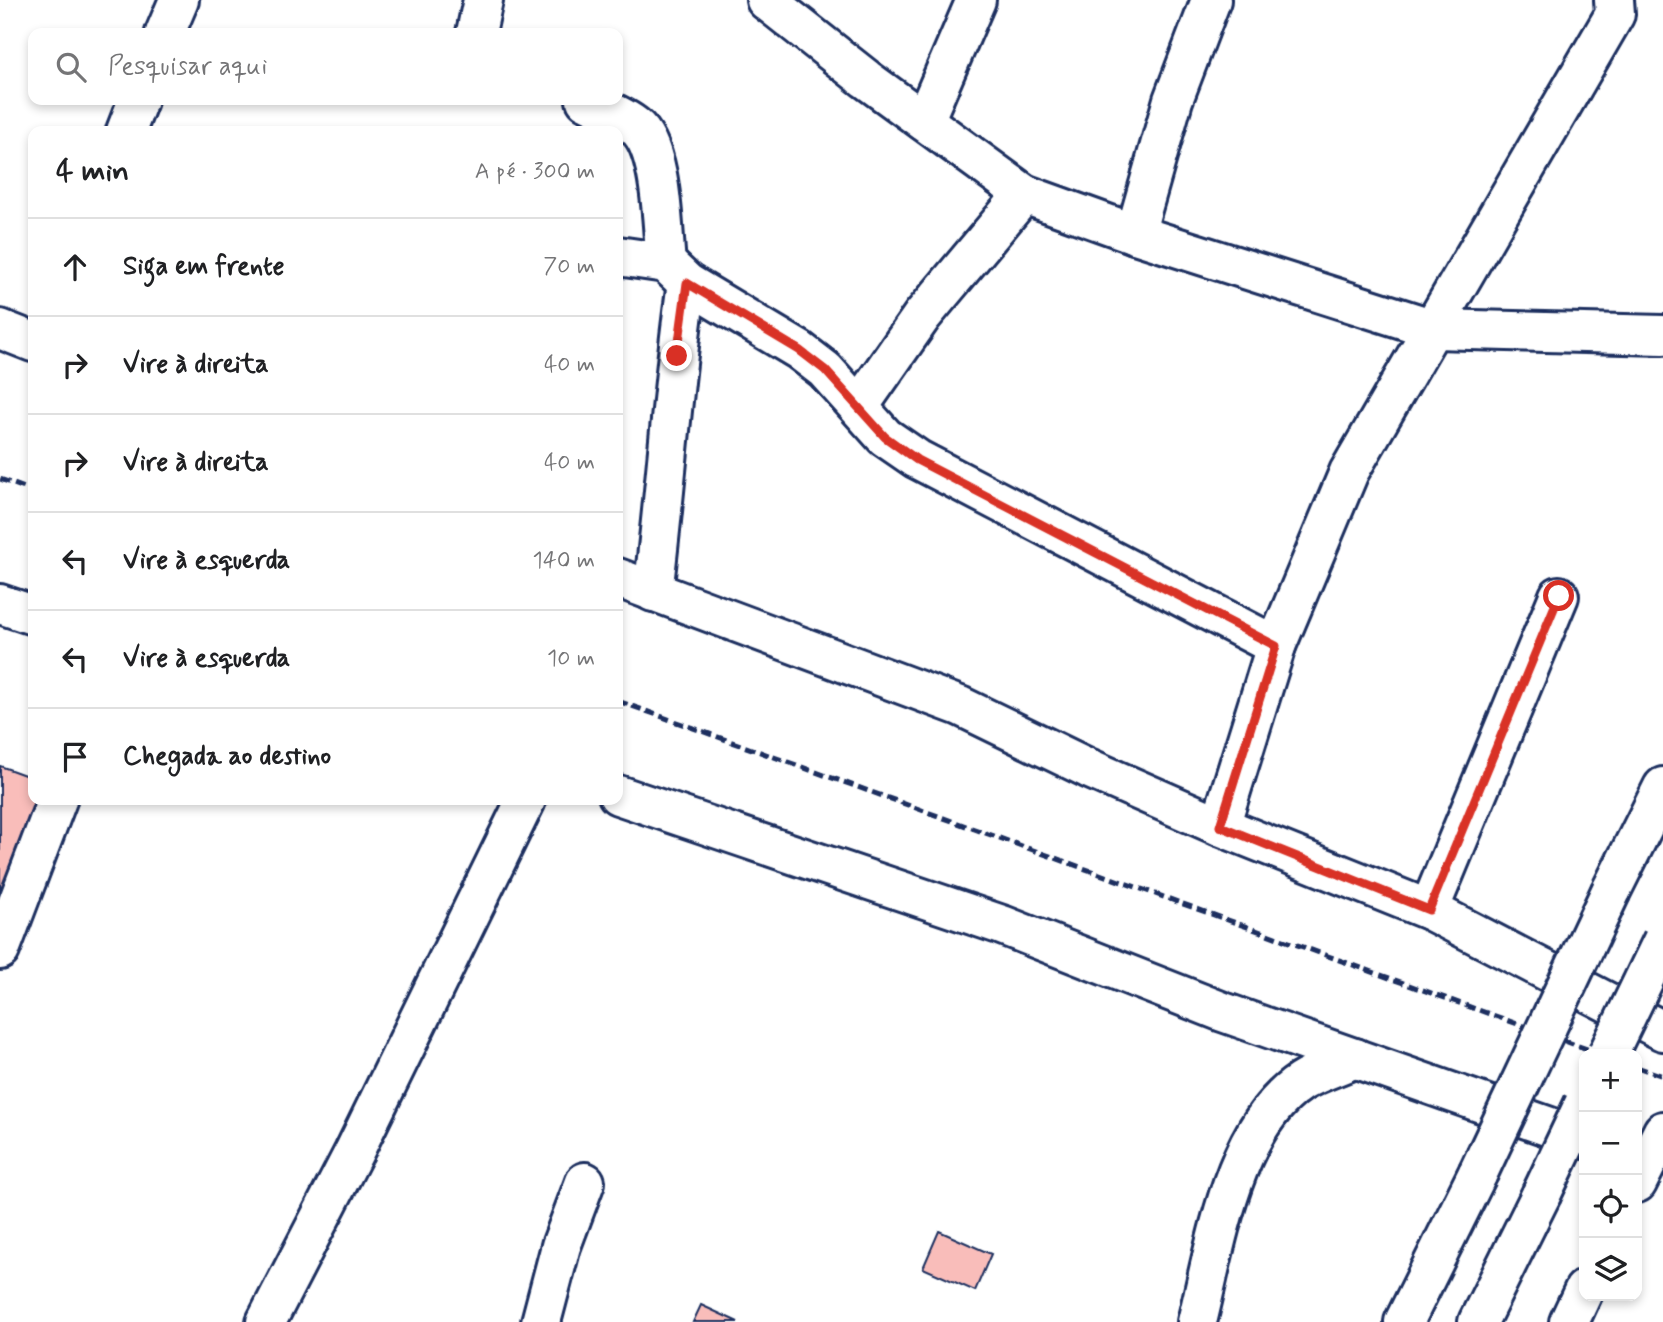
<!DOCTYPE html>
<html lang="pt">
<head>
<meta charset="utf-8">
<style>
	:root { --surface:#fff; --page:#f6f6f6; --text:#202124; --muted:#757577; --line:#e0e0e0 }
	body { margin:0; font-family:Mynerve,sans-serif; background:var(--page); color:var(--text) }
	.controls { position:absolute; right:21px; bottom:21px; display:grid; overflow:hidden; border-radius:14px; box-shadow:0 4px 10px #0003 }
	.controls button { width:63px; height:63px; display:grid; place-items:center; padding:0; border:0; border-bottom:2px solid var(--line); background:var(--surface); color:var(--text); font:35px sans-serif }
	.stop { position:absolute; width:21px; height:21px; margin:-16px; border:5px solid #d93025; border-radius:50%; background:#fff }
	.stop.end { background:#d93025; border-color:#fff; box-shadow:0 2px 7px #0008 }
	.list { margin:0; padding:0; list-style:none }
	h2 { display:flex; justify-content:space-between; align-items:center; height:91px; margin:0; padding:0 28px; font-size:30px }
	h2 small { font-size:23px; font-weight:400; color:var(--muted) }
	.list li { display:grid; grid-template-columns:46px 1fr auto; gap:21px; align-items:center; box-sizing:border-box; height:98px; padding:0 28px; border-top:2px solid var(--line) }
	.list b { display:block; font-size:26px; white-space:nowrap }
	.list em { font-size:23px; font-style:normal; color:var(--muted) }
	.icon { flex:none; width:38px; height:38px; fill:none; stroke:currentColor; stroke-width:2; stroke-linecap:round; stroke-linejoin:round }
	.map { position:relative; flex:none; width:1663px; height:1322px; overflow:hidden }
	.search { position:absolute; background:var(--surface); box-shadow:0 4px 10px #0003; left:28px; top:28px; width:595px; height:77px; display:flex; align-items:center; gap:18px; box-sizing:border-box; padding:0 24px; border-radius:14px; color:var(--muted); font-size:26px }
	.panel { position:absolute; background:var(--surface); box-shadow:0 4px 10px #0003; left:28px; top:126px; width:595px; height:679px; border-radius:14px }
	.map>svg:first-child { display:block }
	.building { fill:#f9bdba; stroke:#1b2f5e; stroke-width:2 }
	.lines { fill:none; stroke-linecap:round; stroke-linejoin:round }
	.minor-casing { stroke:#1b2f5e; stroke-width:44 }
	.major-casing { stroke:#1b2f5e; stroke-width:44 }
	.minor { stroke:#fff; stroke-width:38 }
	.major { stroke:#fff; stroke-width:38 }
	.rail { stroke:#1b2f5e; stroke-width:5; stroke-dasharray:10 5; stroke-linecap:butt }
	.major-bridge-casing { stroke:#1b2f5e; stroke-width:44; stroke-linecap:butt }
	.major-bridge { stroke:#fff; stroke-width:38 }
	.route { stroke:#d93025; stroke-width:9 }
</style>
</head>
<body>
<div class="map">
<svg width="1663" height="1322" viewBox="0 0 1663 1322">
	<rect width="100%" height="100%" fill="#fff"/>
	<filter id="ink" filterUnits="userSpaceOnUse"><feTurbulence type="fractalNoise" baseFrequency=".0143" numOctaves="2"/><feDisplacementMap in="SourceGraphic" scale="14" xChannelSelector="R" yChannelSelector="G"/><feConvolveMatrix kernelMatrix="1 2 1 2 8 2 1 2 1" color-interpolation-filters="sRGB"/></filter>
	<g filter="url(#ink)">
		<g class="building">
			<path d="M0,766L33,778V800H42L0,897Z"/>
			<path d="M939,1231L991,1254L975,1291L923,1268Z"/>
			<path d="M701,1305L738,1322H693Z"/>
		</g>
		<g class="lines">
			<defs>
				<g id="minor">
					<path d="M766,0L866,79L1024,194L1135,234L1434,329L1663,335"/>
					<path d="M165,33L179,0"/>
					<path d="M476,33L483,0"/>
					<path d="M586,100C601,108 622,115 635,126C663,148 662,229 666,263"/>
					<path d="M924,121L976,0"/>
					<path d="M126,131L138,100"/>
					<path d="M1135,234L1173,100L1211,0"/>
					<path d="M618,256L666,263L687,283L799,350L825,370L885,437L917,459L1276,646"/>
					<path d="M0,329L33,342"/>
					<path d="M860,405L922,316L1024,194"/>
					<path d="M618,578L960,706L1088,768L1220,826L1429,910L1663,1031"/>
					<path d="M653,592C666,489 672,386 687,283"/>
					<path d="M0,604L33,615"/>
					<path d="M618,795L1002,925L1223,1012L1584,1139"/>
					<path d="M1220,826L1276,646L1349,472L1615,14L1614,0"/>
					<path d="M1429,910L1559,596"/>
					<path d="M0,950L57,800"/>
					<path d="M1637,1183L1663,1131"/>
					<path d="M266,1322L354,1152L526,800"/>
					<path d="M541,1322L561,1246L585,1182"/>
					<path d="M1197,1322C1216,1246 1232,1128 1301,1082C1317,1072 1338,1066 1355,1058"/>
					<path d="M1569,1322L1584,1290"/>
				</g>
				<g id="major">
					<path d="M1611,891L1663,787"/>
					<path d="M1404,1322L1478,1173"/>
					<path d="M1478,1322L1541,1195"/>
				</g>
			</defs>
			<use href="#minor" class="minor-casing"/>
			<use href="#major" class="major-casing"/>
			<use href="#minor" class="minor"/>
			<use href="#major" class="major"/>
			<g class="rail">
				<path d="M0,479L33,491"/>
				<path d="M618,701L1601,1054"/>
				<path d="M1637,1067L1663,1076"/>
			</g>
			<defs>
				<g id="major-bridge">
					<path d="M1608,1054L1663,940"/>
					<path d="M1478,1173L1611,891"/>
					<path d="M1541,1195L1584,1104"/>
				</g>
			</defs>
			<use href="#major-bridge" class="major-bridge-casing"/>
			<use href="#major-bridge" class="major-bridge"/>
		</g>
	</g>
	<g class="lines" filter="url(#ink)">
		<path class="route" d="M677,356L687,283L799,350L825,370L885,437L917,460L1276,646L1220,826L1429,910L1559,596"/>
	</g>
</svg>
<div class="controls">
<button>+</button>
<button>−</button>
<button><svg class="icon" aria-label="locate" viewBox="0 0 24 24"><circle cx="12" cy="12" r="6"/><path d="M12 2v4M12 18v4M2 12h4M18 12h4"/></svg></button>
<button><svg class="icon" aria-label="layers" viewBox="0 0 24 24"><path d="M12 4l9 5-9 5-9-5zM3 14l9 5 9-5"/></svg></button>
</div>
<div class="stop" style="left:1559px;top:596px"></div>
<div class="stop end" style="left:677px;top:356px"></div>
<div class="search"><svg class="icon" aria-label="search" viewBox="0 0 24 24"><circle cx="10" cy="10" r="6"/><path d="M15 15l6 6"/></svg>Pesquisar aqui</div>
<section class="panel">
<h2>4 min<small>A pé · 300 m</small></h2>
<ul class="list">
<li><svg class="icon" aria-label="ahead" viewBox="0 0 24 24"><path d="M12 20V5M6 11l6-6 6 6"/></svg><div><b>Siga em frente</b></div><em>70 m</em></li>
<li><svg class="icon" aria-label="right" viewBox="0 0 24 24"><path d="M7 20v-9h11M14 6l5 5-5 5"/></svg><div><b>Vire à direita</b></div><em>40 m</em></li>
<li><svg class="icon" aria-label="right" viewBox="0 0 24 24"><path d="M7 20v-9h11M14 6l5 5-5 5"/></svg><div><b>Vire à direita</b></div><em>40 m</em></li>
<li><svg class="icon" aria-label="left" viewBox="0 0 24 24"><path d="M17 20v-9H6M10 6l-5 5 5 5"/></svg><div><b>Vire à esquerda</b></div><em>140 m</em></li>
<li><svg class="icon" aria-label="left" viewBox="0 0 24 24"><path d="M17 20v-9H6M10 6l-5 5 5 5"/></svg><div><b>Vire à esquerda</b></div><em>10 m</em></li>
<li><svg class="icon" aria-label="arrive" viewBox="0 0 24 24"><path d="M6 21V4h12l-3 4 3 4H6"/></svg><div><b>Chegada ao destino</b></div></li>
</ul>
</section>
</div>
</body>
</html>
